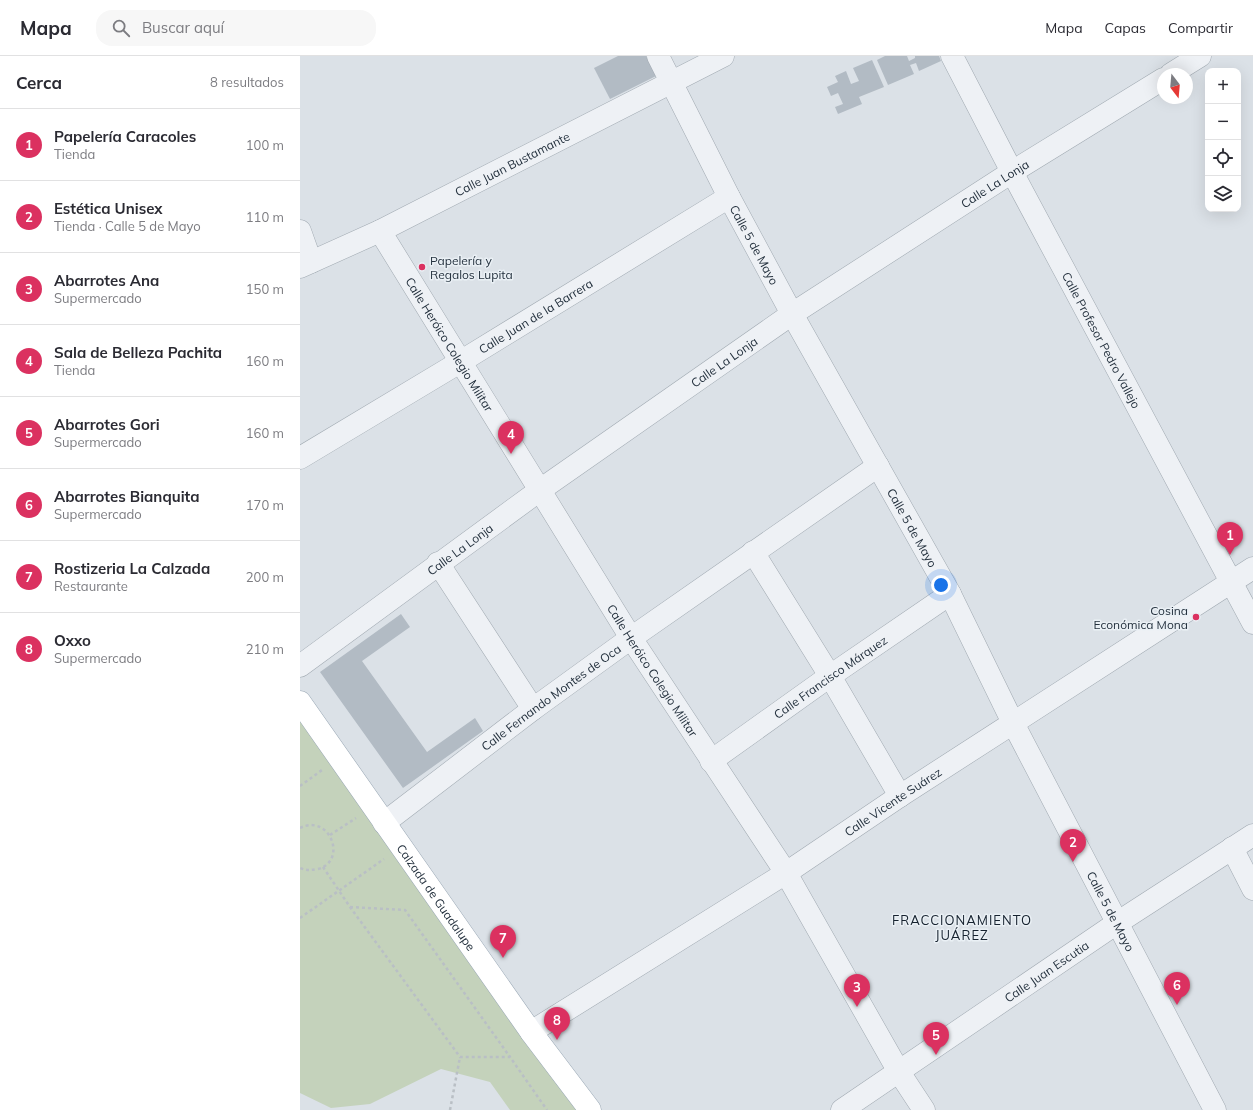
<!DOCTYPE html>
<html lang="es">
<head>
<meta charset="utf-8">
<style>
	:root { --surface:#fff; --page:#f7f7f7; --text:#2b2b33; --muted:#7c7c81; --line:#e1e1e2; --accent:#db3160 }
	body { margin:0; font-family:Mulish,sans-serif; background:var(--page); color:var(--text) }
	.controls { position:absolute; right:12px; top:12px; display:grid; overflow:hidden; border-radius:8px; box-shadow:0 4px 16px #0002 }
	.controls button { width:36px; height:36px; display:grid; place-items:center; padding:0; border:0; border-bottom:1px solid var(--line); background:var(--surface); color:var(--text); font:20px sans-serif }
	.compass { position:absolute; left:857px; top:12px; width:36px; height:36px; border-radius:50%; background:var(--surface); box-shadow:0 4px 16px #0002; rotate:164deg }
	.you { position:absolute; left:641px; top:529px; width:14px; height:14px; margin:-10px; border:3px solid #fff; border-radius:50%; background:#1a73e8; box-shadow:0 0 0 6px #1a73e833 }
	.badge { display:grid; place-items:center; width:26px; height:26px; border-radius:50%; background:var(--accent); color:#fff; font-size:13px; font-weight:700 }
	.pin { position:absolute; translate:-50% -33px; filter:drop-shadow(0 1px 2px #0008) }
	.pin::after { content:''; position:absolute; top:21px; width:14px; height:12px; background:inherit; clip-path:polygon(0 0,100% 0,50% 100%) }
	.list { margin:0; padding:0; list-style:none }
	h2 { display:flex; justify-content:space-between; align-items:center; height:52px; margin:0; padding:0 16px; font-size:17px }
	h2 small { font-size:13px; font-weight:400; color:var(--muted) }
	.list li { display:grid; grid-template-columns:26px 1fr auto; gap:12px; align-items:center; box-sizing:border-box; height:72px; padding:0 16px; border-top:1px solid var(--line) }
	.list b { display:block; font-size:15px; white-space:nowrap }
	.list p { margin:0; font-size:13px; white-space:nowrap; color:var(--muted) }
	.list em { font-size:13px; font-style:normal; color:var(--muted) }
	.icon { flex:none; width:22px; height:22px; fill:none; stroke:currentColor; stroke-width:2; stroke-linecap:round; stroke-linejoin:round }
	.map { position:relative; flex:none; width:953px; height:1054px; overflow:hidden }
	header { display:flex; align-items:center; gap:24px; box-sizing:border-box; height:56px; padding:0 20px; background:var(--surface); border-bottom:1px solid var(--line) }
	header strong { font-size:19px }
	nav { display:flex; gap:22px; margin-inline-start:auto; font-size:14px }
	.search { width:280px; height:36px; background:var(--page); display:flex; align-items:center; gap:10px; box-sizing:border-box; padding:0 14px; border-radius:16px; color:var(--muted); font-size:15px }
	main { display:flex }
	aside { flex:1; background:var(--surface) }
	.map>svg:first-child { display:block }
	.green { fill:#c4d2bb }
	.building { fill:#b2bbc4 }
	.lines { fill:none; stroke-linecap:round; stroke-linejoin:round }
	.minor-casing { stroke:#a0a9b1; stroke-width:23 }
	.major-casing { stroke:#99a7b4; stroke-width:23 }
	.path { stroke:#b9bfc5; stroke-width:2.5; stroke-dasharray:3 3; stroke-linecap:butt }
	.minor { stroke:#eef1f5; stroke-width:22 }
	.major { stroke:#fff; stroke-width:22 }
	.poi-dot { fill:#db3160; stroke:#eaf0f5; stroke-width:1.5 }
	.labels { text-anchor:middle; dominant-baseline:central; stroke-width:3; stroke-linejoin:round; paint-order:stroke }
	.street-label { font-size:12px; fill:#24313e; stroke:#eaf0f5 }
	.poi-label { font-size:12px; fill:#24313e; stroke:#eaf0f5; text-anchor:start }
	.neighbourhood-label { font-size:13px; letter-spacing:1px; fill:#16222f; stroke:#eaf0f5 }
</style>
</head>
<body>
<header>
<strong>Mapa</strong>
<div class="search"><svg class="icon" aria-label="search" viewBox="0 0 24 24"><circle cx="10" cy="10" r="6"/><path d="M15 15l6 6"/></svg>Buscar aquí</div>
<nav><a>Mapa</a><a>Capas</a><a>Compartir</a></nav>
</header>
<main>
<aside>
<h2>Cerca<small>8 resultados</small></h2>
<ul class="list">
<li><span class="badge">1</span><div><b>Papelería Caracoles</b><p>Tienda</p></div><em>100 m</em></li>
<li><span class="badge">2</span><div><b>Estética Unisex</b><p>Tienda · Calle 5 de Mayo</p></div><em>110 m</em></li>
<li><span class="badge">3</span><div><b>Abarrotes Ana</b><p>Supermercado</p></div><em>150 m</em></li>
<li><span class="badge">4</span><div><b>Sala de Belleza Pachita</b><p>Tienda</p></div><em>160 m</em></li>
<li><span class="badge">5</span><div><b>Abarrotes Gori</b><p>Supermercado</p></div><em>160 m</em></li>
<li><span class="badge">6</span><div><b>Abarrotes Bianquita</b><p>Supermercado</p></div><em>170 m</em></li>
<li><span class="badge">7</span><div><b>Rostizeria La Calzada</b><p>Restaurante</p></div><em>200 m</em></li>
<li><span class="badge">8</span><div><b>Oxxo</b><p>Supermercado</p></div><em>210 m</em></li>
</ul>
</aside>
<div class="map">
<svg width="953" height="1054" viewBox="0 0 953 1054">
	<rect width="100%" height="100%" fill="#dbe1e7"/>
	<path class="green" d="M0,658L283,1054H210L190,1026L141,1013L70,1048L31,1052L0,1037Z"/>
	<g class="building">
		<path d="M318,0H346L356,20L310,43L294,12Z"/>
		<path d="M585,0H607L609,5L615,2V0H639L641,5L619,15L616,7L610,9L614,18L588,29L577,4Z"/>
		<path d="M572,4L584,31L559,41L562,48L538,58L535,51L543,48L538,37L531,40L527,31L538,26L535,20L546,15L551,28L559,25L553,12Z"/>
		<path d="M101,558L110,571L62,605L127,696L175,662L183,675L103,732L20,616Z"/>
	</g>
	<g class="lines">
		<defs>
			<g id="minor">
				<path id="s1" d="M358,0L429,141L492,258L650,538L713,667L915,1054"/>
				<path id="s2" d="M652,0L712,116L953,567"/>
				<path d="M871,18L900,0"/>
				<path d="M0,175L11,206"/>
				<path id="s3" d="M80,175L331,582L486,817L599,1016L624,1054"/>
				<path id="s4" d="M0,211L80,175L423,0"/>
				<path id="s5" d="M0,402L160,306L429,141"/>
				<path d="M453,496L530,620L600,740"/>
				<path d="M138,507L233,653"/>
				<path id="s6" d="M0,610L240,434L492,258L712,116L863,23"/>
				<path id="s7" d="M411,705L530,620L650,538"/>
				<path id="s8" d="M84,767L233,653L331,582L578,410"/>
				<path d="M932,792L953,833"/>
				<path id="s9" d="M231,976L486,817L600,740L953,512"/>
				<path id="s10" d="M542,1054L817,867L953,779"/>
			</g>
			<g id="major">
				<path id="s11" d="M0,646L231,976L290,1054"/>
			</g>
		</defs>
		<use href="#minor" class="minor-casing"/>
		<use href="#major" class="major-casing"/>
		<g class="path">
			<path d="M0,730L22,714"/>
			<path d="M0,772C30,757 48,805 18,813C11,814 7,815 0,812"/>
			<path d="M30,779L56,762"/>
			<path d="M23,811L50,851L160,1001H210L247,1054"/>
			<path d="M50,851L105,854L210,1001"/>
			<path d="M0,862L84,803"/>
			<path d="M150,1054L160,1001"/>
		</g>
		<use href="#minor" class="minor"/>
		<use href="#major" class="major"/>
	</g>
	<g class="poi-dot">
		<circle cx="122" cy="211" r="4"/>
		<circle cx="896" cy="561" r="4"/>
	</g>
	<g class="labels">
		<g class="street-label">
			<text stroke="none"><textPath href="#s4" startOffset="236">Calle Juan Bustamante</textPath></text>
			<text stroke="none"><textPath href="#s6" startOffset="846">Calle La Lonja</textPath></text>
			<text stroke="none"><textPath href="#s1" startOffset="212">Calle 5 de Mayo</textPath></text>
			<text stroke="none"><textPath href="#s5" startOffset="275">Calle Juan de la Barrera</textPath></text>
			<text stroke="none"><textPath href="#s2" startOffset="321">Calle Profesor Pedro Vallejo</textPath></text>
			<text stroke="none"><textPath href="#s3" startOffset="133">Calle Heróico Colegio Militar</textPath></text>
			<text stroke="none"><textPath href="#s6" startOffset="522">Calle La Lonja</textPath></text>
			<text stroke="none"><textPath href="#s1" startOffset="536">Calle 5 de Mayo</textPath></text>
			<text stroke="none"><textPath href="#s6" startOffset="198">Calle La Lonja</textPath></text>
			<text stroke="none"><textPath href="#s3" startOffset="517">Calle Heróico Colegio Militar</textPath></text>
			<text stroke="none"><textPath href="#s7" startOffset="146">Calle Francisco Márquez</textPath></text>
			<text stroke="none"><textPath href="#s8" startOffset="209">Calle Fernando Montes de Oca</textPath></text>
			<text stroke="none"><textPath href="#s9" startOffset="429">Calle Vicente Suárez</textPath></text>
			<text stroke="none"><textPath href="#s11" startOffset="238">Calzada de Guadalupe</textPath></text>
			<text stroke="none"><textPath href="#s1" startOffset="968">Calle 5 de Mayo</textPath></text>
			<text stroke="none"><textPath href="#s10" startOffset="247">Calle Juan Escutia</textPath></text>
		</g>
		<g class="poi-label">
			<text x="130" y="204">Papelería y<tspan x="130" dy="14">Regalos Lupita</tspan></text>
			<text x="888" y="554" text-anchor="end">Cosina<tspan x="888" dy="14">Económica Mona</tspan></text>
		</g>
		<g class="neighbourhood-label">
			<text x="662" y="864">FRACCIONAMIENTO<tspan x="662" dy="15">JUÁREZ</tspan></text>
		</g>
	</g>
</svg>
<div class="controls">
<button>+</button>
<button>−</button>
<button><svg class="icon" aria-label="locate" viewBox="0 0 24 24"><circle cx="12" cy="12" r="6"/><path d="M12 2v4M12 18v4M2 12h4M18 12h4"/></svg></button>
<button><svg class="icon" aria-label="layers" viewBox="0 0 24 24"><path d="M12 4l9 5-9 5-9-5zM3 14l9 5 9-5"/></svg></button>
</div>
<svg class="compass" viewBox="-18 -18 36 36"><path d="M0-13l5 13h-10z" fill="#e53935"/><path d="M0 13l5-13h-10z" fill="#7c7c81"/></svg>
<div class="you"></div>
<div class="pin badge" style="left:930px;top:499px">1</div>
<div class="pin badge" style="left:773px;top:806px">2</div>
<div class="pin badge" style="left:557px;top:951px">3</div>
<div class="pin badge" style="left:211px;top:398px">4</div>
<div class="pin badge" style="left:636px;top:999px">5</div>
<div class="pin badge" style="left:877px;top:949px">6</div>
<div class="pin badge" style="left:203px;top:902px">7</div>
<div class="pin badge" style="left:257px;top:984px">8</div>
</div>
</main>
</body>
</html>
